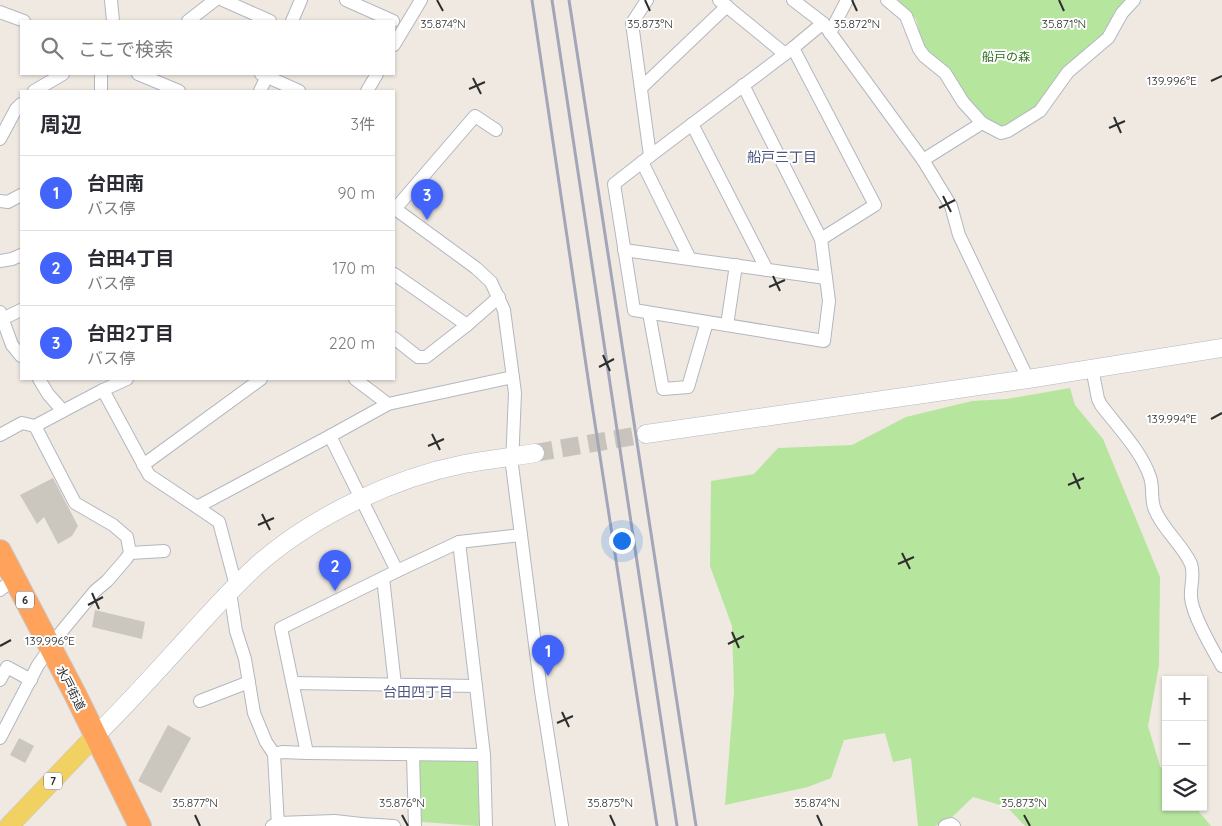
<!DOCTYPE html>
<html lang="ja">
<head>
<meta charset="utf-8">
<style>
	:root { --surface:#fff; --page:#f2f2f3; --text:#2b2b33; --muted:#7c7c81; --line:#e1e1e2; --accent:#4264fb }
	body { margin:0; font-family:Quicksand,"Noto Sans JP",sans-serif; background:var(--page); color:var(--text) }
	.controls { position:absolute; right:15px; bottom:15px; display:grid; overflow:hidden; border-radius:0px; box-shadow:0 1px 4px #0004 }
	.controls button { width:45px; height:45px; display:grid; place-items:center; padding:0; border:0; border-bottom:1px solid var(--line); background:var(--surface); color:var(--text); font:25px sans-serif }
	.you { position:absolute; left:621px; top:540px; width:18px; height:18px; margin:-12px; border:4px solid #fff; border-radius:50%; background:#1a73e8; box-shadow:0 0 0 8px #1a73e833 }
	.badge { display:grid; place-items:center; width:32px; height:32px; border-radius:50%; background:var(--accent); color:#fff; font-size:16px; font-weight:700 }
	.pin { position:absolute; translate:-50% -41px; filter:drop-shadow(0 1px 2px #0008) }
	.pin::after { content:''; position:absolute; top:26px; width:18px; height:15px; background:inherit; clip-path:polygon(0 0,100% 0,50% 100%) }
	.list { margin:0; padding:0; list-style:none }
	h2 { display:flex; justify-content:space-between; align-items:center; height:65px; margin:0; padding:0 20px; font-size:21px }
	h2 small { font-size:16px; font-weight:400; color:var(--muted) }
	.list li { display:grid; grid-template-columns:32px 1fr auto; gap:15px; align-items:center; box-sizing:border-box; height:75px; padding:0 20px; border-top:1px solid var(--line) }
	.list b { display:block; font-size:19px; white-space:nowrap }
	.list p { margin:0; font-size:16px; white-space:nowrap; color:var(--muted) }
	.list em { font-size:16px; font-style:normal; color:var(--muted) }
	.icon { flex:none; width:28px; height:28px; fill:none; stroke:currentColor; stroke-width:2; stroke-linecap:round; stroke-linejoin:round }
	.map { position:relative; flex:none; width:1222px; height:826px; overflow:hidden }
	.search { position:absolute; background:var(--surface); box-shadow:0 1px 4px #0004; left:20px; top:20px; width:375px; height:55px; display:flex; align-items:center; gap:12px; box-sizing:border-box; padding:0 18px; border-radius:0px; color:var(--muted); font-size:19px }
	.panel { position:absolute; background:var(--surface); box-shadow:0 1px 4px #0004; left:20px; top:90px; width:375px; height:290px; border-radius:0px }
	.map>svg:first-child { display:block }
	.green { fill:#b6e59e }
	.building { fill:#cbc7bf }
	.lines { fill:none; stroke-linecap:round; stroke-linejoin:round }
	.secondary-tunnel { stroke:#c8c4bd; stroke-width:18; stroke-dasharray:18 9; stroke-linecap:butt }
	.street-casing { stroke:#b4b7c1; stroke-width:14 }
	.secondary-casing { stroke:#b4b7c1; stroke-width:19 }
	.primary-casing { stroke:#c9c9c9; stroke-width:20 }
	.highway-casing { stroke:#c9c9c9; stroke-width:24 }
	.street { stroke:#fff; stroke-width:12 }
	.secondary { stroke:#fff; stroke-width:18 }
	.primary { stroke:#f2d163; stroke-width:19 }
	.highway { stroke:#ffa35c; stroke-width:22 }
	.rail { stroke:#a3a6b8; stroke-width:3 }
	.ticks { fill:none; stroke:#2e2e2e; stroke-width:2 }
	.labels { text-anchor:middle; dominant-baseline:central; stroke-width:4; stroke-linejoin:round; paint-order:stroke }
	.shield { fill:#fff; stroke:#6d6d6d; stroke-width:1 }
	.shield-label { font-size:11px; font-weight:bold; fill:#2e2e2e }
	.park-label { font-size:12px; fill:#2c6e1b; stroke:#fff }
	.street-label { font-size:12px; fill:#2e2e2e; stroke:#fff }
	.neighbourhood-label { font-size:14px; fill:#4d5680; stroke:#fff }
	.ticks-label { font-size:12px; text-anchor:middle; fill:#2e2e2e; stroke:#fff; stroke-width:4; stroke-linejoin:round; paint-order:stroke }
</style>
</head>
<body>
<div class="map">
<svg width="1222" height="826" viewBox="0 0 1222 826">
	<rect width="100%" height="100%" fill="#efe9e1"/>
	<g class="green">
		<path d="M898,0H1126L1105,37L1037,108L1011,126L999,128L982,121L923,46L916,19Z"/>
		<path d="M1070,388L1075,405L1103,439L1160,577L1159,666L1148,726L1160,766L1166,773V807H1195L1211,826H1025L1007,807L973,797L949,820L935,826H918L911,758L893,762L885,733L844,740L831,778L808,787L725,805L734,692L732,626L710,566L711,481L754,474L778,448L852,445L906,417L972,401L1007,399Z"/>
		<path d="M422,759L477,760L480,764L481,823L478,826L422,822L419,818V763Z"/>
	</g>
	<g class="building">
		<path d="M53,478L78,526L72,536L58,544L44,517L37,524L20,495Z"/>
		<path d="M95,610L145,622L142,639L92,627Z"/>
		<path d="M168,725L191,738L161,793L138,781Z"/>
		<path d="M19,738L34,746L25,763L10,755Z"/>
	</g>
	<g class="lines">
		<path class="secondary-tunnel" d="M535,453L646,434"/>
		<defs>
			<g id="street">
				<path d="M111,0L113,21"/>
				<path d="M223,0L270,21"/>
				<path d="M346,0L393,21"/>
				<path d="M647,0L632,23L650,156L614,184L634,310L824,341L829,301L821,239L875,205L793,48L823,23"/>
				<path d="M719,0L785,54"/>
				<path d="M793,0L823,23L923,160L951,206L959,235L1028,379"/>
				<path d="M887,0L906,16L919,49L924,56L945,73L963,102L982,123"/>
				<path d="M0,12L24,21"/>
				<path d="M188,21L215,0"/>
				<path d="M292,21L301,0"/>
				<path d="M830,33L847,0"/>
				<path d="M394,45L421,0"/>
				<path d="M138,74L179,91"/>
				<path d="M261,74L299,91"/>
				<path d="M743,85L821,239"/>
				<path d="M641,88L727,6"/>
				<path d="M34,91L63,74"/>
				<path d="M101,91V74"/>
				<path d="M260,91L268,74"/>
				<path d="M367,91L377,74"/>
				<path d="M692,124L767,270"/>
				<path d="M0,139L16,109L21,104"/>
				<path d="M650,156L793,48"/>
				<path d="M923,160L982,123L1001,133L1008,131L1040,111L1068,72L1108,38L1122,13L1134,0"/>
				<path d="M642,162L690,259"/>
				<path d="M0,201L8,202L21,195"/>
				<path d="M394,208L476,268L491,282L504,310L515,393L512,465L541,691L562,826"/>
				<path d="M395,209L475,116L496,130"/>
				<path d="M624,250L826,278"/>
				<path d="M0,261L12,259L21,255"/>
				<path d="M394,274L467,325"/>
				<path d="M0,312L12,345L21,356"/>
				<path d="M649,313L663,389L688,387L707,322"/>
				<path d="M2,319L21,310"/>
				<path d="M727,325L736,265"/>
				<path d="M394,338L418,357H426L467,325L499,297"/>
				<path d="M1092,368L1098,399L1101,405C1117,426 1142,452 1150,477C1154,488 1150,499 1155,510C1163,530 1182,544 1191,564C1195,575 1190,586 1191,597C1192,615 1213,650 1222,666"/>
				<path d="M127,379L103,390L149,475L197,507L330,436L397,571L281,628L307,753L484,755"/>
				<path d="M355,379L388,404"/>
				<path d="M63,411L103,390"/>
				<path d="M0,435L22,423L35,426"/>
				<path d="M330,436L388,404L513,377"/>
				<path d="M143,465L261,379"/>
				<path d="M197,507L219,522L236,586"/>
				<path d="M459,542L484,755L486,826"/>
				<path d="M130,553L164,551"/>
				<path d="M397,571L459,542L521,535"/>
				<path d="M383,578L395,685"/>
				<path d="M0,590L14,579"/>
				<path d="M230,592L236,631L245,659L254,713L266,742L274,754L278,826"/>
				<path d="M0,680L7,667L31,680"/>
				<path d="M293,683L476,686"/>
				<path d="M200,701L249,682"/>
				<path d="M0,738L38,665L62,631L95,591L107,581L126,559L130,553L127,537L113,525L75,503L35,426L63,411L48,394L39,379"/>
				<path d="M274,754L282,752L307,753"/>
				<path d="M413,755L415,826"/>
				<path d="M272,826L278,823L335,821L361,824"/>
				<path d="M361,826V824L394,826"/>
				<path d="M945,826L951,824L954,826"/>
			</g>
			<g id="secondary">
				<path d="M646,434L1028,379L1222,348"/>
				<path d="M95,736C128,704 158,670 189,636C213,610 236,583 263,560C318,514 394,478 464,464C487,460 511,457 535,453"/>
			</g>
			<path id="primary" d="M9,826L95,736"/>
			<path id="highway" d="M0,551L75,694L140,826"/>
		</defs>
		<use href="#street" class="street-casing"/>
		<use href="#secondary" class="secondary-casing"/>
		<use href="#primary" class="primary-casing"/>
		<use href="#highway" class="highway-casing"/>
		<use href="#street" class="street"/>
		<use href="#secondary" class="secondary"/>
		<use href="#primary" class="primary"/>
		<use href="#highway" class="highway"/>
		<g class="rail">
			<path d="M532,0L589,385L657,826"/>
			<path d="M552,0L677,826"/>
			<path d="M569,0L696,826"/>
		</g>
	</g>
	<path class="ticks" d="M437,0L443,11M645,0L650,11M852,0L857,11M1059,0L1064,11M473,78L481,94M1211,81L1222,76M469,89L485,82M1114,117L1121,133M1109,128L1125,121M943,196L951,212M939,208L955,200M773,276L780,291M769,287L785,280M603,355L610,371M599,367L614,359M1211,419L1222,413M432,434L440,450M428,446L444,439M1073,473L1080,489M1068,485L1084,478M262,514L270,530M258,525L274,518M902,553L910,569M898,564L914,557M92,593L99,609M88,605L103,597M732,632L739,648M728,644L744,636M0,646L11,640M562,712L569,727M557,723L573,716M195,815L200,826M402,815L408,826M610,815L615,826M817,815L822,826M1024,815L1030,826"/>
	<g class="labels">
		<g class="shield">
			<rect x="16" y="591.5" width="18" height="17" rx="4"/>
			<rect x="44" y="772.5" width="18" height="17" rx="4"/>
		</g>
		<g class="shield-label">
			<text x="25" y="600">6</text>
			<text x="53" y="781">7</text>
		</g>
		<g class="park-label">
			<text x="1006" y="56">船戸の森</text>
		</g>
		<g class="street-label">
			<text transform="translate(71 688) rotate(63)">水戸街道</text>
		</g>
		<g class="neighbourhood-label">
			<text x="782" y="157">船戸三丁目</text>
			<text x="418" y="692">台田四丁目</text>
		</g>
	</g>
	<g class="ticks-label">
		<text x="443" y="28">35.874°N</text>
		<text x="650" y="28">35.873°N</text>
		<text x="857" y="28">35.872°N</text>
		<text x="1064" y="28">35.871°N</text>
		<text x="1172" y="85">139.996°E</text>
		<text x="1172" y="423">139.994°E</text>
		<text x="50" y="645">139.996°E</text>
		<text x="195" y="807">35.877°N</text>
		<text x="402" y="807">35.876°N</text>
		<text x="610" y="807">35.875°N</text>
		<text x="817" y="807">35.874°N</text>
		<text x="1024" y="807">35.873°N</text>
	</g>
</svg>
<div class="controls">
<button>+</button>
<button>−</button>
<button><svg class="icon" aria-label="layers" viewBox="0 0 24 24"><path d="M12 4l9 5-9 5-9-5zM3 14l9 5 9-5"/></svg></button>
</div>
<div class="you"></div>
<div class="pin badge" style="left:548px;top:676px">1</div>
<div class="pin badge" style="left:335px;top:591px">2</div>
<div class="pin badge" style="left:427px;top:220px">3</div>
<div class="search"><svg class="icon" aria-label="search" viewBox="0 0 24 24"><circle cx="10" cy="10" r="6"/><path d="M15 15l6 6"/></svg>ここで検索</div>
<section class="panel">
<h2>周辺<small>3件</small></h2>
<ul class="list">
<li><span class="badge">1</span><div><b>台田南</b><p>バス停</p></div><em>90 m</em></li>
<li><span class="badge">2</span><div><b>台田4丁目</b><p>バス停</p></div><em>170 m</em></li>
<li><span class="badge">3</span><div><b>台田2丁目</b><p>バス停</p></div><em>220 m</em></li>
</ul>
</section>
</div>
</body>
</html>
